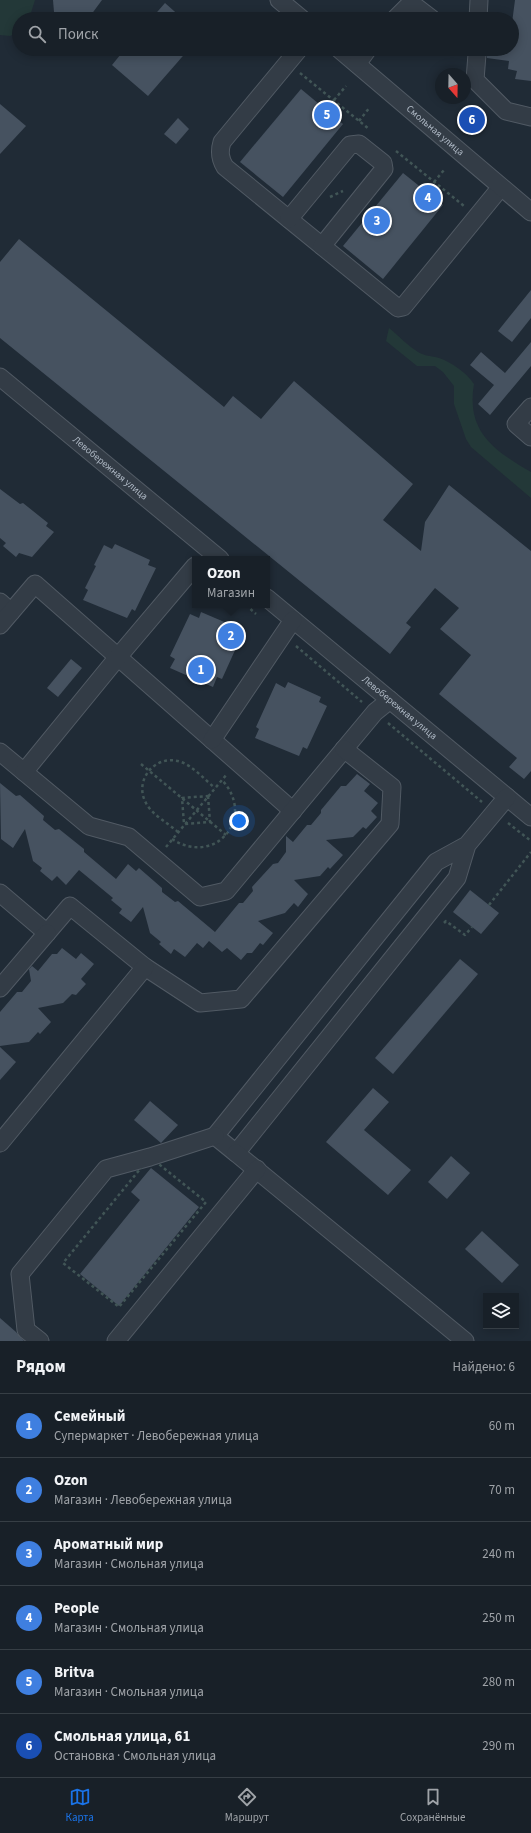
<!DOCTYPE html>
<html lang="ru">
<head>
<meta charset="utf-8">
<style>
	:root { --surface:#182028; --page:#252d34; --text:#f1f3f6; --muted:#9fa3a8; --line:#363e45; --accent:#1a73e8 }
	body { margin:0; font-family:"Source Sans 3",sans-serif; background:var(--page); color:var(--text) }
	.controls { position:absolute; right:12px; bottom:12px; display:grid; overflow:hidden; border-radius:0px; box-shadow:0 2px 10px #0003 }
	.controls button { width:36px; height:36px; display:grid; place-items:center; padding:0; border:0; border-bottom:1px solid var(--line); background:var(--surface); color:var(--text); font:20px sans-serif }
	.compass { position:absolute; left:435px; top:68px; width:36px; height:36px; border-radius:50%; background:var(--surface); box-shadow:0 2px 10px #0003; rotate:160deg }
	.you { position:absolute; left:239px; top:821px; width:14px; height:14px; margin:-10px; border:3px solid #fff; border-radius:50%; background:#1a73e8; box-shadow:0 0 0 6px #1a73e833 }
	.badge { display:grid; place-items:center; width:26px; height:26px; border-radius:50%; background:var(--accent); color:#fff; font-size:13px; font-weight:700 }
	.pin { position:absolute; translate:-50% -50%; border:2px solid #fff; box-shadow:0 1px 4px #0006 }
	.popup { position:absolute; left:192px; top:556px; width:78px; height:52px; box-sizing:border-box; display:grid; place-content:center; border-radius:0px; background:var(--surface); filter:drop-shadow(0 1px 3px #0005); font-size:13px; white-space:nowrap; color:var(--muted) }
	.popup b { font-size:15px; color:var(--text) }
	.popup::after { content:''; position:absolute; left:50%; top:100%; margin-left:-8px; border:8px solid transparent; border-top-color:var(--surface) }
	.list { margin:0; padding:0; list-style:none }
	h2 { display:flex; justify-content:space-between; align-items:center; height:52px; margin:0; padding:0 16px; font-size:17px }
	h2 small { font-size:13px; font-weight:400; color:var(--muted) }
	.list li { display:grid; grid-template-columns:26px 1fr auto; gap:12px; align-items:center; box-sizing:border-box; height:64px; padding:0 16px; border-top:1px solid var(--line) }
	.list b { display:block; font-size:15px; white-space:nowrap }
	.list p { margin:0; font-size:13px; white-space:nowrap; color:var(--muted) }
	.list em { font-size:13px; font-style:normal; color:var(--muted) }
	.icon { flex:none; width:22px; height:22px; fill:none; stroke:currentColor; stroke-width:2; stroke-linecap:round; stroke-linejoin:round }
	.map { position:relative; flex:none; width:531px; height:1341px; overflow:hidden }
	.search { position:absolute; background:var(--surface); box-shadow:0 2px 10px #0003; left:12px; right:12px; top:12px; height:44px; display:flex; align-items:center; gap:10px; box-sizing:border-box; padding:0 14px; border-radius:22px; color:var(--muted); font-size:15px }
	.sheet { height:436px; background:var(--surface) }
	nav { display:flex; justify-content:space-around; align-items:center; box-sizing:border-box; height:56px; border-top:1px solid var(--line); background:var(--surface); font-size:11px; color:var(--muted) }
	nav a { display:grid; justify-items:center; gap:2px }
	nav .on { color:var(--accent) }
	.map>svg:first-child { display:block }
	.green { fill:#233838 }
	.building { fill:#465260 }
	.lines { fill:none; stroke-linecap:round; stroke-linejoin:round }
	.minor-casing { stroke:#515a64; stroke-width:19 }
	.path { stroke:#415556; stroke-width:2.5; stroke-dasharray:3 3; stroke-linecap:butt }
	.minor { stroke:#333c46; stroke-width:17 }
	.labels { text-anchor:middle; dominant-baseline:central; stroke-width:3.5; stroke-linejoin:round; paint-order:stroke }
	.street-label { font-size:10px; fill:#adb7c3; stroke:#19212b }
</style>
</head>
<body>
<div class="map">
<svg width="531" height="1341" viewBox="0 0 531 1341">
	<rect width="100%" height="100%" fill="#202b36"/>
	<g class="green">
		<path d="M0,0H35L29,19H19V32L10,36L0,35Z"/>
		<path d="M389,328C399,336 407,345 418,352C424,356 432,356 439,358C451,362 467,373 474,384C466,431 493,450 531,472V498L471,447L466,439L454,404V386L443,372L435,366H417L386,341Z"/>
	</g>
	<g class="building">
		<path d="M53,0H102L88,19H59L54,12Z"/>
		<path d="M515,0H531V81L515,79L517,71L508,69L509,61L487,58L486,49H512V23Z"/>
		<path d="M165,3L183,19H151Z"/>
		<path d="M125,49H189L148,96L112,65Z"/>
		<path d="M301,89L343,124L283,197L240,162Z"/>
		<path d="M0,104L26,126L0,154Z"/>
		<path d="M178,118L189,129L176,144L164,134Z"/>
		<path d="M403,173L443,205L383,279L343,246Z"/>
		<path d="M19,239L224,407L233,396L261,419L294,381L413,484L383,520L421,551L425,522L449,485L531,551V771L524,779L509,767L517,758L439,694L471,655L440,629L459,608L435,588L406,623L411,627L390,654L0,338V262Z"/>
		<path d="M531,290V318L512,342L498,331Z"/>
		<path d="M531,342V366L490,415L478,404L494,385L470,365L481,352L505,373Z"/>
		<path d="M0,489L20,504L23,503L48,523L46,526L54,532L32,557L19,553L16,557L3,546L6,543L0,538Z"/>
		<path d="M115,544L150,560L148,565L156,568L135,611L132,609L127,618L83,600L88,590L85,588L96,566L94,565L104,545L112,549Z"/>
		<path d="M201,612L236,627L234,632L241,637L222,679L217,677L213,687L170,668L175,659L170,656L190,614L199,618Z"/>
		<path d="M71,659L82,668L58,697L47,688Z"/>
		<path d="M288,682L321,697L319,702L327,706L307,749L303,747L299,756L255,738L259,729L256,727L276,683L285,688Z"/>
		<path d="M357,774L370,784L364,791L378,803L371,811L377,817L366,829L363,827L353,837L326,840L343,855L330,869L328,867L320,876L294,880L308,894L298,907L294,903L285,913L258,921L273,933L263,945L260,943L252,953H247L241,960L227,948L222,952L209,941L203,948L197,943L185,957L174,949L171,954L159,944L161,942L150,933L143,907L131,922L119,913L122,909L111,900L113,898L79,870L66,885L57,876L52,881L40,871L42,868L33,861L25,829L13,848L1,839L0,783L16,796L20,795L44,816L43,820L55,830L59,829L84,849V852L116,879L128,864L136,871L139,868L162,888V892L175,902L178,901L215,932L239,903H243L253,891L252,887L273,864L278,863L286,852V836L293,842L307,825H311L321,813V810L341,786H346Z"/>
		<path d="M470,890L499,913L481,934L453,912Z"/>
		<path d="M62,948L76,959L81,953L94,964L81,979L86,984L76,995L72,994L63,1003L38,1008L51,1022L40,1034L38,1032L29,1042L0,1046V1012L17,992H22L31,981L29,969L32,966L38,971L52,954H57Z"/>
		<path d="M460,959L478,974L393,1074L375,1058Z"/>
		<path d="M0,1047L16,1062L0,1080Z"/>
		<path d="M373,1088L389,1102L364,1130L411,1170L388,1195L326,1142Z"/>
		<path d="M150,1101L178,1125L161,1143L134,1120Z"/>
		<path d="M451,1156L470,1173L447,1199L428,1182Z"/>
		<path d="M151,1168L199,1207L119,1306L80,1274L140,1200L131,1192Z"/>
		<path d="M482,1231L519,1265L502,1283L465,1249Z"/>
		<path d="M0,1318L16,1332L24,1341H0Z"/>
	</g>
	<g class="lines">
		<defs>
			<g id="minor">
				<path d="M279,0L302,19"/>
				<path d="M395,19L411,3L432,19"/>
				<path d="M478,19L479,0"/>
				<path d="M299,49L222,142C219,152 220,159 225,167L398,308L403,307L501,187"/>
				<path id="s1" d="M339,49L531,212"/>
				<path d="M477,54L475,80L506,111L531,117"/>
				<path d="M357,64L368,49"/>
				<path d="M289,219L350,145L359,144L383,163L384,169L322,246"/>
				<path id="s2" d="M0,377L220,559"/>
				<path d="M531,407L516,424L531,437"/>
				<path id="s3" d="M267,598L531,817"/>
				<path d="M0,602L11,612"/>
				<path d="M0,625L35,584L293,811"/>
				<path d="M212,740L293,620"/>
				<path d="M0,752L89,826L129,837L200,897L226,891L375,712L390,700"/>
				<path d="M24,772L118,657L195,566"/>
				<path d="M467,845L436,862L215,1136L236,1153L457,878L467,845L507,797"/>
				<path d="M0,893L47,933L70,906L145,967L200,1003L241,999L390,824L392,787L344,749"/>
				<path d="M0,988L47,933"/>
				<path d="M0,1143L145,967"/>
				<path d="M236,1153L465,1341"/>
				<path d="M40,1341L26,1330L20,1274L106,1169L150,1157L215,1136"/>
				<path d="M116,1341L257,1169"/>
			</g>
		</defs>
		<use href="#minor" class="minor-casing"/>
		<g class="path">
			<path d="M300,73L369,129"/>
			<path d="M334,100L346,86"/>
			<path d="M359,121L370,107"/>
			<path d="M396,151L464,206"/>
			<path d="M434,182L444,170"/>
			<path d="M330,197L343,191"/>
			<path d="M246,605L256,614"/>
			<path d="M296,646L362,702"/>
			<path d="M388,723L482,802"/>
			<path d="M141,764L226,835"/>
			<path d="M208,796L210,822L184,824L182,798Z"/>
			<path d="M508,823L531,841"/>
			<path d="M178,832C168,823 152,815 146,803C133,780 156,753 181,762C193,766 205,780 215,788"/>
			<path d="M172,839C215,867 257,818 222,780"/>
			<path d="M166,847L227,774"/>
			<path d="M489,905L531,852"/>
			<path d="M444,923L446,921L465,935L472,927"/>
			<path d="M150,1157L206,1202L119,1307L63,1263Z"/>
		</g>
		<use href="#minor" class="minor"/>
	</g>
	<g class="labels">
		<g class="street-label">
			<text stroke="none"><textPath href="#s1" startOffset="126">Смольная улица</textPath></text>
			<text stroke="none"><textPath href="#s2" startOffset="143">Левобережная улица</textPath></text>
			<text stroke="none"><textPath href="#s3" startOffset="172">Левобережная улица</textPath></text>
		</g>
	</g>
</svg>
<div class="controls">
<button><svg class="icon" aria-label="layers" viewBox="0 0 24 24"><path d="M12 4l9 5-9 5-9-5zM3 14l9 5 9-5"/></svg></button>
</div>
<svg class="compass" viewBox="-18 -18 36 36"><path d="M0-13l5 13h-10z" fill="#e53935"/><path d="M0 13l5-13h-10z" fill="#9fa3a8"/></svg>
<div class="you"></div>
<div class="pin badge" style="left:201px;top:670px;background:#3f7fe0">1</div>
<div class="pin badge" style="left:231px;top:636px;background:#3f7fe0">2</div>
<div class="popup"><b>Ozon</b>Магазин</div>
<div class="pin badge" style="left:377px;top:221px;background:#3f7fe0">3</div>
<div class="pin badge" style="left:428px;top:198px;background:#3f7fe0">4</div>
<div class="pin badge" style="left:327px;top:115px;background:#3f7fe0">5</div>
<div class="pin badge" style="left:472px;top:120px;background:#1a4fb4">6</div>
<div class="search"><svg class="icon" aria-label="search" viewBox="0 0 24 24"><circle cx="10" cy="10" r="6"/><path d="M15 15l6 6"/></svg>Поиск</div>
</div>
<section class="sheet">
<h2>Рядом<small>Найдено: 6</small></h2>
<ul class="list">
<li><span class="badge" style="background:#3f7fe0">1</span><div><b>Семейный</b><p>Супермаркет · Левобережная улица</p></div><em>60 m</em></li>
<li><span class="badge" style="background:#3f7fe0">2</span><div><b>Ozon</b><p>Магазин · Левобережная улица</p></div><em>70 m</em></li>
<li><span class="badge" style="background:#3f7fe0">3</span><div><b>Ароматный мир</b><p>Магазин · Смольная улица</p></div><em>240 m</em></li>
<li><span class="badge" style="background:#3f7fe0">4</span><div><b>People</b><p>Магазин · Смольная улица</p></div><em>250 m</em></li>
<li><span class="badge" style="background:#3f7fe0">5</span><div><b>Britva</b><p>Магазин · Смольная улица</p></div><em>280 m</em></li>
<li><span class="badge" style="background:#1a4fb4">6</span><div><b>Смольная улица, 61</b><p>Остановка · Смольная улица</p></div><em>290 m</em></li>
</ul>
</section>
<nav>
<a class="on"><svg class="icon" aria-label="map" viewBox="0 0 24 24"><path d="M3 6l6-2 6 2 6-2v14l-6 2-6-2-6 2zM9 4v14M15 6v14"/></svg>Карта</a>
<a><svg class="icon" aria-label="directions" viewBox="0 0 24 24"><path d="M12 3l9 9-9 9-9-9zM9 14v-3h6M13 9l2 2-2 2"/></svg>Маршрут</a>
<a><svg class="icon" aria-label="saved" viewBox="0 0 24 24"><path d="M7 4h10v16l-5-4-5 4z"/></svg>Сохранённые</a>
</nav>
</body>
</html>
